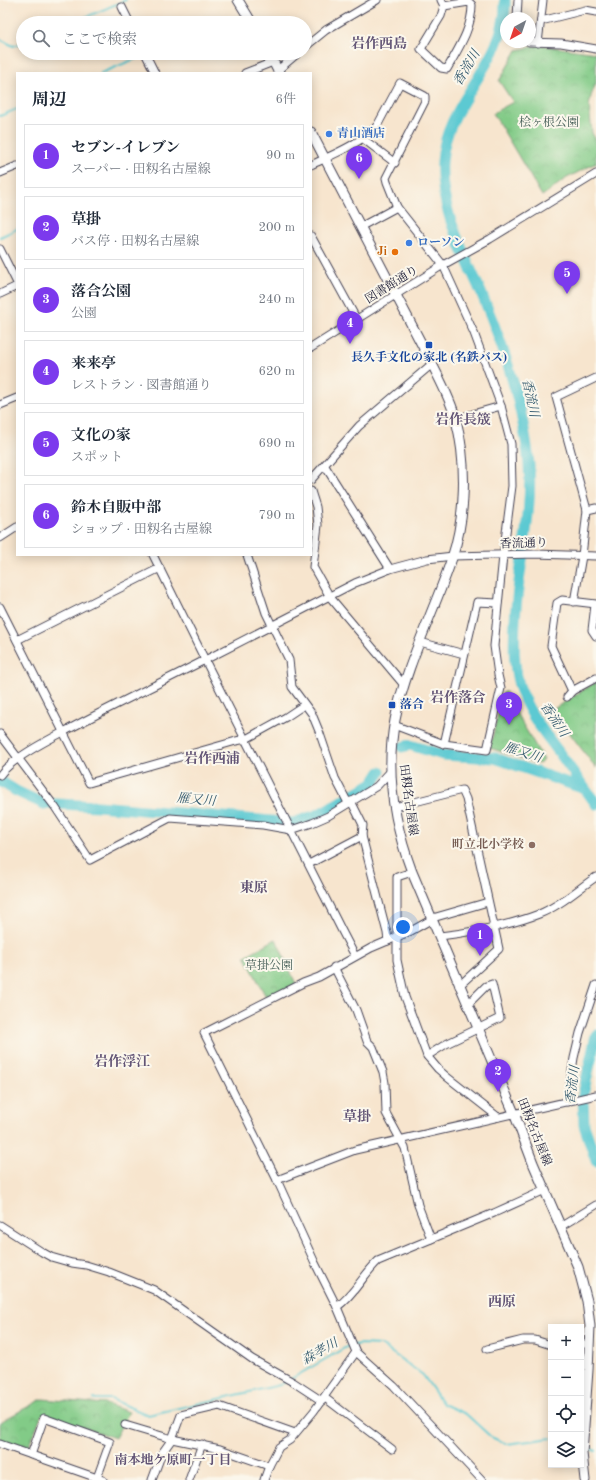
<!DOCTYPE html>
<html lang="ja">
<head>
<meta charset="utf-8">
<style>
	:root { --surface:#fff; --page:#f6f6f7; --text:#1f2937; --muted:#747a83; --line:#e0e1e3; --accent:#7c3aed }
	body { margin:0; font-family:"Old Standard TT","Noto Serif JP",serif; background:var(--page); color:var(--text) }
	.controls { position:absolute; right:12px; bottom:12px; display:grid; overflow:hidden; border-radius:0px; box-shadow:0 2px 10px #0003 }
	.controls button { width:36px; height:36px; display:grid; place-items:center; padding:0; border:0; border-bottom:1px solid var(--line); background:var(--surface); color:var(--text); font:20px sans-serif }
	.compass { position:absolute; left:500px; top:12px; width:36px; height:36px; border-radius:50%; background:var(--surface); box-shadow:0 2px 10px #0003; rotate:220deg }
	.you { position:absolute; left:403px; top:927px; width:14px; height:14px; margin:-10px; border:3px solid #fff; border-radius:50%; background:#1a73e8; box-shadow:0 0 0 6px #1a73e833 }
	.badge { display:grid; place-items:center; width:26px; height:26px; border-radius:50%; background:var(--accent); color:#fff; font-size:13px; font-weight:700 }
	.pin { position:absolute; translate:-50% -33px; filter:drop-shadow(0 1px 2px #0008) }
	.pin::after { content:''; position:absolute; top:21px; width:14px; height:12px; background:inherit; clip-path:polygon(0 0,100% 0,50% 100%) }
	.list { margin:0; padding:0; list-style:none }
	h2 { display:flex; justify-content:space-between; align-items:center; height:52px; margin:0; padding:0 16px; font-size:17px }
	h2 small { font-size:13px; font-weight:400; color:var(--muted) }
	.list li { display:grid; grid-template-columns:26px 1fr auto; gap:12px; align-items:center; box-sizing:border-box; height:64px; margin:0 8px 8px; padding:0 8px; border:1px solid var(--line); border-radius:0px }
	.list b { display:block; font-size:15px; white-space:nowrap }
	.list p { margin:0; font-size:13px; white-space:nowrap; color:var(--muted) }
	.list em { font-size:13px; font-style:normal; color:var(--muted) }
	.icon { flex:none; width:22px; height:22px; fill:none; stroke:currentColor; stroke-width:2; stroke-linecap:round; stroke-linejoin:round }
	.map { position:relative; flex:none; width:596px; height:1480px; overflow:hidden }
	.search { position:absolute; background:var(--surface); box-shadow:0 2px 10px #0003; left:16px; top:16px; width:296px; height:44px; display:flex; align-items:center; gap:10px; box-sizing:border-box; padding:0 14px; border-radius:22px; color:var(--muted); font-size:15px }
	.panel { position:absolute; background:var(--surface); box-shadow:0 2px 10px #0003; left:16px; top:72px; width:296px; height:484px; border-radius:0px }
	.map>svg:first-child { display:block }
	.park { fill:url(#park-crowns); stroke:#527661 }
	.lines { fill:none; stroke-linecap:round; stroke-linejoin:round }
	.stream { stroke:#5cc9d2; stroke-width:2 }
	.river { stroke:#5cc9d2; stroke-width:11 }
	.minor-casing { stroke:#423f51; stroke-width:9 }
	.major-casing { stroke:#423f51; stroke-width:11 }
	.minor { stroke:#fff; stroke-width:7 }
	.major { stroke:#fff; stroke-width:9 }
	.shop-dot { fill:#3f7fe0; stroke:#fbf7ec; stroke-width:1.5 }
	.food-dot { fill:#e8710a; stroke:#fbf7ec; stroke-width:1.5 }
	.transit-dot { fill:#1a4fb4; stroke:#fbf7ec; stroke-width:1.5 }
	.education-dot { fill:#8d6e63; stroke:#fbf7ec; stroke-width:1.5 }
	.labels { text-anchor:middle; dominant-baseline:central; stroke-width:4; stroke-linejoin:round; paint-order:stroke }
	.park-label { font-size:12px; fill:#445d56; stroke:#fbf7ec }
	.shop-label { font-size:12px; font-weight:bold; fill:#366cbe; stroke:#fbf7ec; text-anchor:start }
	.food-label { font-size:12px; font-weight:bold; fill:#c56008; stroke:#fbf7ec; text-anchor:end }
	.street-label { font-size:12px; fill:#22223b; stroke:#fbf7ec }
	.transit-label { font-size:12px; font-weight:bold; fill:#164399; stroke:#fbf7ec }
	.education-label { font-size:12px; font-weight:bold; fill:#785e54; stroke:#fbf7ec; text-anchor:end }
	.water-label { font-size:13px; font-style:italic; fill:#365c70; stroke:#fbf7ec }
	.neighbourhood-label { font-size:13px; font-weight:bold; fill:#625475; stroke:#fbf7ec }
	.quarter-label { font-size:14px; font-weight:bold; fill:#625475; stroke:#fbf7ec }
</style>
</head>
<body>
<div class="map">
<svg width="596" height="1480" viewBox="0 0 596 1480">
	<defs>
		<pattern id="park-crowns" width="20" height="18" patternUnits="userSpaceOnUse"><rect width="20" height="18" fill="#82cb87"/><path d="M2 6a3 3 0 1 1 6 0M12 15a3 3 0 1 1 6 0" fill="none" stroke="#70ae75"/></pattern>
	</defs>
	<rect width="100%" height="100%" fill="#fbf7ec"/>
	<filter id="ink" filterUnits="userSpaceOnUse"><feTurbulence type="fractalNoise" baseFrequency=".025" numOctaves="2"/><feDisplacementMap in="SourceGraphic" scale="8" xChannelSelector="R" yChannelSelector="G"/><feConvolveMatrix kernelMatrix="1 2 1 2 8 2 1 2 1" color-interpolation-filters="sRGB"/></filter>
	<filter id="wash" filterUnits="userSpaceOnUse"><feTurbulence type="fractalNoise" baseFrequency=".012" numOctaves="4" result="noise"/><feDisplacementMap in="SourceGraphic" scale="16" xChannelSelector="R" yChannelSelector="G"/><feGaussianBlur stdDeviation="0.9" result="paint"/><feColorMatrix in="noise" values="0 0 0 0 0 0 0 0 0 0 0 0 0 0 0 0 0 1.4 0 .05"/><feComposite in="paint" operator="in"/></filter>
	<g filter="url(#wash)">
		<rect width="100%" height="100%" fill="#f7e5ce"/>
		<g class="park">
			<path d="M540,45L596,53V83L591,96L589,106L592,133L596,140V163L567,178L542,196L493,113L513,102L499,81L517,50Z"/>
			<path d="M596,682V768L552,710Z"/>
			<path d="M503,692H506L509,701L544,760L539,764L490,748Z"/>
			<path d="M276,939L296,984L267,999L245,956Z"/>
			<path d="M42,1399L106,1404L129,1412L115,1438L42,1414L27,1450L0,1441V1422Z"/>
		</g>
		<g class="lines">
			<g class="stream">
				<path d="M72,23L126,0"/>
				<path d="M0,39L13,46L23,43"/>
				<path d="M101,73L140,57"/>
				<path d="M0,116L17,109"/>
				<path d="M0,237L17,229"/>
				<path d="M291,1379L348,1346L361,1344L381,1345L423,1375L443,1404L466,1414L491,1437L507,1444L551,1438"/>
				<path d="M94,1399H111L148,1415L280,1385L287,1381"/>
				<path d="M586,1447L596,1451"/>
			</g>
			<g class="river">
				<path d="M505,0C508,62 445,101 442,162C439,210 465,254 483,297C504,347 521,400 528,454C535,510 518,565 515,621C514,642 513,664 519,685C526,710 543,731 558,751C571,769 583,786 596,804"/>
				<path d="M402,747L410,745L443,755L495,758L585,789"/>
				<path d="M0,781L16,791L44,804H57L98,806L293,823L317,815L373,783L380,772"/>
				<path d="M596,1035L583,1095L584,1125L596,1161"/>
			</g>
		</g>
	</g>
	<g filter="url(#ink)">
		<g class="lines">
			<defs>
				<g id="minor">
					<path d="M441,0L444,6L441,16L421,49L441,68L447,69C458,49 472,29 472,5L469,2L444,6"/>
					<path d="M122,7L130,23"/>
					<path d="M517,18L518,0"/>
					<path d="M541,21L585,10L596,12"/>
					<path d="M529,42L561,43L596,49"/>
					<path d="M538,43L543,0"/>
					<path d="M305,47L326,30L377,0"/>
					<path d="M145,53L155,73"/>
					<path d="M278,70L298,53"/>
					<path d="M245,73L273,62"/>
					<path d="M362,138L395,163"/>
					<path d="M311,165C334,154 358,145 377,126L400,83L425,96V101L386,178L387,182L397,207L443,265L474,333L501,406L511,444L512,486L503,556L494,646L498,675L501,688L487,750L444,744L394,725"/>
					<path d="M0,173L17,166"/>
					<path d="M360,227L397,207"/>
					<path d="M311,236L357,320"/>
					<path d="M0,249L17,283"/>
					<path d="M0,294L17,286"/>
					<path d="M311,348L443,265L490,239L596,174"/>
					<path d="M0,405L17,398"/>
					<path d="M455,419L501,406"/>
					<path d="M325,466L390,569"/>
					<path d="M311,480L359,426L432,364"/>
					<path d="M311,491L316,507L318,525L313,567L330,597L404,685"/>
					<path d="M587,510L596,508"/>
					<path d="M0,538L17,527"/>
					<path d="M153,555L205,660L355,583L390,569L427,559L453,556L536,554L596,556"/>
					<path d="M247,555L266,613L289,660L292,687L312,714L319,731L335,778L348,803"/>
					<path d="M574,602L582,556L587,510L556,397L596,378"/>
					<path d="M595,605L592,630L596,636"/>
					<path d="M0,607L89,783L236,741L246,739L286,717L304,705"/>
					<path d="M17,640L160,568"/>
					<path d="M420,642L464,654"/>
					<path d="M572,691L551,646L557,603L562,600L596,604"/>
					<path d="M567,697L572,691L596,678"/>
					<path d="M0,734L55,807L90,860L170,818L263,825L291,830L312,823L328,816L377,786L390,772"/>
					<path d="M444,744L477,602L498,603"/>
					<path d="M0,775C12,758 50,739 69,729C114,705 160,683 205,660L343,933L355,956"/>
					<path d="M351,801L363,825L362,836L387,933L388,941"/>
					<path d="M395,807L462,790L466,799L499,949L459,986"/>
					<path d="M309,864L362,836"/>
					<path d="M412,872L397,877V960L405,997L427,1056L438,1069L447,1077L498,1117"/>
					<path d="M440,936C473,932 508,926 539,914C560,906 578,889 596,877"/>
					<path d="M334,967L356,1010L367,1041L373,1047L383,1072L385,1083L386,1113L405,1148L418,1205L431,1239"/>
					<path d="M427,1056L446,1044L500,1018L492,984L486,986L467,1005"/>
					<path d="M567,1102L574,1058L580,1033L596,985"/>
					<path d="M277,1180L355,1150L596,1095"/>
					<path d="M0,1225L42,1252L51,1257L72,1263L86,1265L109,1272L154,1290L252,1359L293,1382L322,1401"/>
					<path d="M560,1227L596,1205"/>
					<path d="M337,1307C354,1295 363,1275 378,1261L494,1213L545,1190"/>
					<path d="M581,1344H589"/>
					<path d="M487,1349L523,1340H535L551,1345"/>
					<path d="M356,1352L394,1386L482,1480"/>
					<path d="M325,1398L392,1449"/>
					<path d="M125,1425L172,1439L220,1449L269,1466"/>
					<path d="M0,1444L103,1480"/>
					<path d="M31,1455L44,1418L110,1442L97,1478"/>
					<path d="M152,1480L162,1453L172,1439L181,1415L219,1406L295,1433"/>
					<path d="M189,1480L202,1444"/>
					<path d="M264,1480L269,1466L279,1447L290,1440L314,1411L356,1352L337,1307L315,1263L277,1180L204,1033L303,983L319,977L371,948L411,931L436,917L488,902"/>
				</g>
				<g id="major">
					<path d="M238,0L252,23"/>
					<path d="M269,53L279,73"/>
					<path d="M311,132L432,364C441,382 451,400 456,420C467,462 466,516 452,558C434,612 406,664 395,720C385,772 394,824 412,872L514,1113L533,1163L578,1267L587,1301L590,1326L588,1370L582,1453L585,1480"/>
				</g>
			</defs>
			<use href="#minor" class="minor-casing"/>
			<use href="#major" class="major-casing"/>
			<use href="#minor" class="minor"/>
			<use href="#major" class="major"/>
		</g>
	</g>
	<g class="shop-dot">
		<circle cx="329" cy="134" r="4"/>
		<circle cx="409" cy="243" r="4"/>
	</g>
	<circle class="food-dot" cx="395" cy="252" r="4"/>
	<g class="transit-dot">
		<rect x="425" y="341" width="8" height="8" rx="2"/>
		<rect x="388" y="701" width="8" height="8" rx="2"/>
	</g>
	<circle class="education-dot" cx="532" cy="845" r="4"/>
	<g class="labels">
		<g class="park-label">
			<text x="549" y="123">桧ヶ根公園</text>
			<text x="269" y="966">草掛公園</text>
		</g>
		<g class="shop-label">
			<text x="337" y="134">青山酒店</text>
			<text x="417" y="243">ローソン</text>
		</g>
		<g class="food-label">
			<text x="387" y="252">Ji</text>
		</g>
		<g class="street-label">
			<text transform="translate(392 285) rotate(-32)">図書館通り</text>
			<text transform="translate(524 544) rotate(-2)">香流通り</text>
			<text transform="translate(408 800) rotate(82)">田籾名古屋線</text>
			<text transform="translate(534 1132) rotate(68)">田籾名古屋線</text>
		</g>
		<g class="transit-label">
			<text x="429" y="358">長久手文化の家北 (名鉄バス)</text>
			<text x="400" y="705" text-anchor="start">落合</text>
		</g>
		<g class="education-label">
			<text x="524" y="845">町立北小学校</text>
		</g>
		<g class="water-label">
			<text transform="translate(467 68) rotate(-59)">香流川</text>
			<text transform="translate(530 398) rotate(78)">香流川</text>
			<text transform="translate(554 720) rotate(55)">香流川</text>
			<text transform="translate(523 753) rotate(18)">雁又川</text>
			<text transform="translate(196 800) rotate(5)">雁又川</text>
			<text transform="translate(573 1085) rotate(-83)">香流川</text>
			<text transform="translate(320 1352) rotate(-30)">森孝川</text>
		</g>
		<g class="neighbourhood-label">
			<text x="173" y="1460">南本地ケ原町一丁目</text>
		</g>
		<g class="quarter-label">
			<text x="379" y="44">岩作西島</text>
			<text x="463" y="420">岩作長筬</text>
			<text x="458" y="698">岩作落合</text>
			<text x="212" y="759">岩作西浦</text>
			<text x="254" y="888">東原</text>
			<text x="122" y="1062">岩作浮江</text>
			<text x="357" y="1117">草掛</text>
			<text x="502" y="1302">西原</text>
		</g>
	</g>
</svg>
<div class="controls">
<button>+</button>
<button>−</button>
<button><svg class="icon" aria-label="locate" viewBox="0 0 24 24"><circle cx="12" cy="12" r="6"/><path d="M12 2v4M12 18v4M2 12h4M18 12h4"/></svg></button>
<button><svg class="icon" aria-label="layers" viewBox="0 0 24 24"><path d="M12 4l9 5-9 5-9-5zM3 14l9 5 9-5"/></svg></button>
</div>
<svg class="compass" viewBox="-18 -18 36 36"><path d="M0-13l5 13h-10z" fill="#e53935"/><path d="M0 13l5-13h-10z" fill="#747a83"/></svg>
<div class="you"></div>
<div class="pin badge" style="left:480px;top:956px">1</div>
<div class="pin badge" style="left:498px;top:1092px">2</div>
<div class="pin badge" style="left:509px;top:725px">3</div>
<div class="pin badge" style="left:350px;top:344px">4</div>
<div class="pin badge" style="left:567px;top:294px">5</div>
<div class="pin badge" style="left:359px;top:179px">6</div>
<div class="search"><svg class="icon" aria-label="search" viewBox="0 0 24 24"><circle cx="10" cy="10" r="6"/><path d="M15 15l6 6"/></svg>ここで検索</div>
<section class="panel">
<h2>周辺<small>6件</small></h2>
<ul class="list">
<li><span class="badge">1</span><div><b>セブン-イレブン</b><p>スーパー · 田籾名古屋線</p></div><em>90 m</em></li>
<li><span class="badge">2</span><div><b>草掛</b><p>バス停 · 田籾名古屋線</p></div><em>200 m</em></li>
<li><span class="badge">3</span><div><b>落合公園</b><p>公園</p></div><em>240 m</em></li>
<li><span class="badge">4</span><div><b>来来亭</b><p>レストラン · 図書館通り</p></div><em>620 m</em></li>
<li><span class="badge">5</span><div><b>文化の家</b><p>スポット</p></div><em>690 m</em></li>
<li><span class="badge">6</span><div><b>鈴木自販中部</b><p>ショップ · 田籾名古屋線</p></div><em>790 m</em></li>
</ul>
</section>
</div>
</body>
</html>
